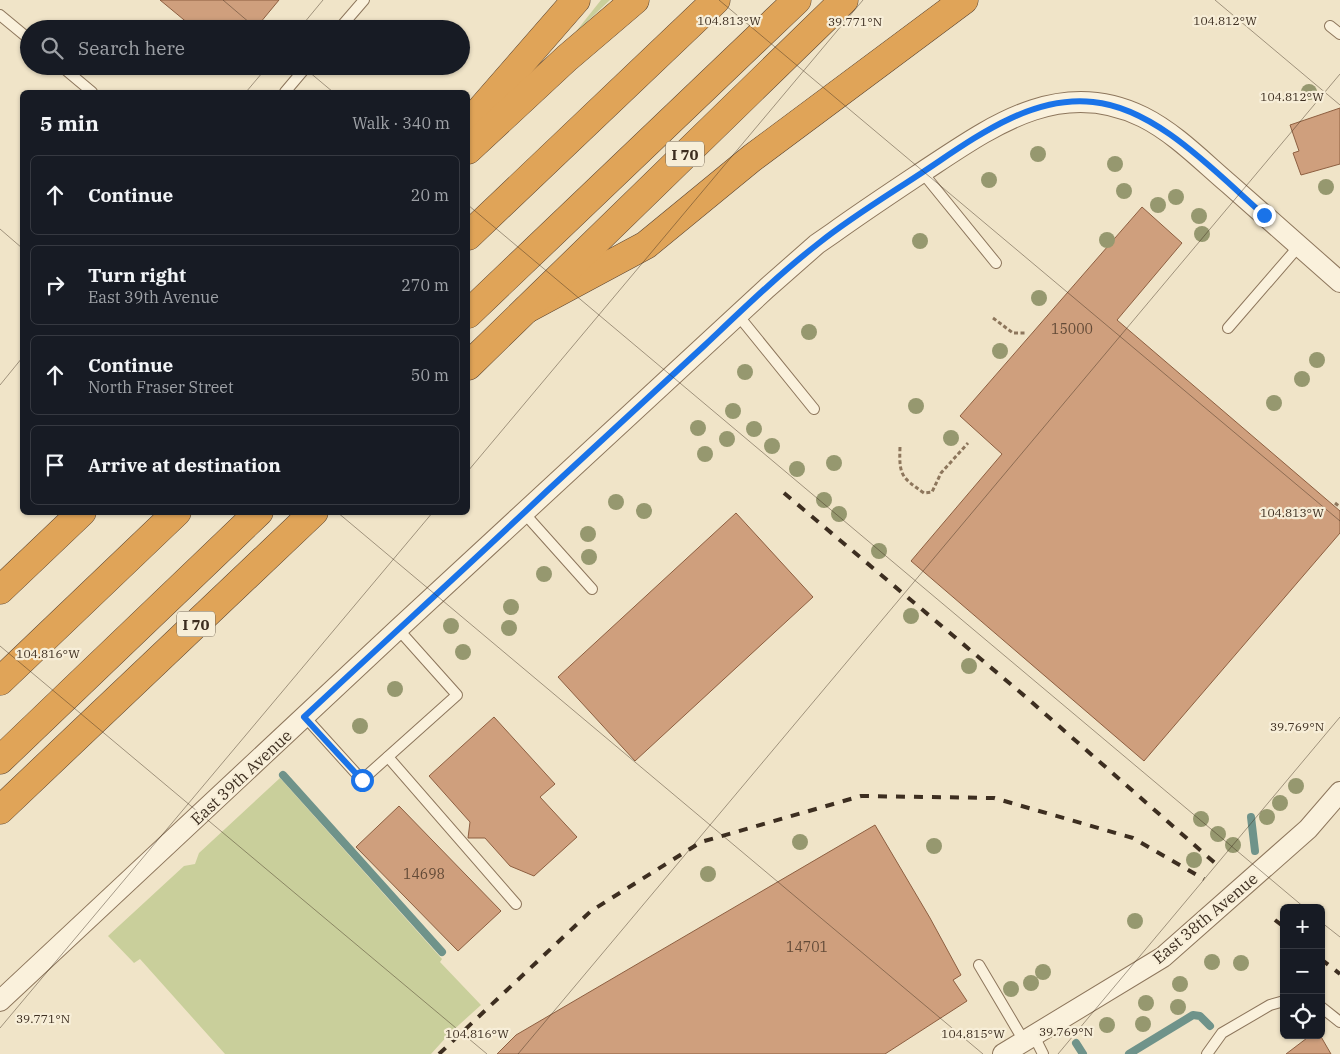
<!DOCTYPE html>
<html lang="en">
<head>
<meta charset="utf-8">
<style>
	:root { --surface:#171b24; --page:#20242c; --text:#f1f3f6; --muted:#9ea1a6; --line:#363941 }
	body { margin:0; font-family:"IBM Plex Serif",serif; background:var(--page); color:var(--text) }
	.controls { position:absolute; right:15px; bottom:15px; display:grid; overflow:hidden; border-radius:8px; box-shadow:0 1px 4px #0004 }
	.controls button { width:45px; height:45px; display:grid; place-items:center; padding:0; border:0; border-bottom:1px solid var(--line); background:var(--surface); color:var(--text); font:25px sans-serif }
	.stop { position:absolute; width:15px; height:15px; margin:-11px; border:4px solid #1a73e8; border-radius:50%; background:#fff }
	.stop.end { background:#1a73e8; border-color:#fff; box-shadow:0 1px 5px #0008 }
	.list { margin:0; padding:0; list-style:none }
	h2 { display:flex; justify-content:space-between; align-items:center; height:65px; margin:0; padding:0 20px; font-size:21px }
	h2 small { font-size:16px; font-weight:400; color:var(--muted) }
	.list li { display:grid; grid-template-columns:32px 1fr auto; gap:15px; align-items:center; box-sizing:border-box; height:80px; margin:0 10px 10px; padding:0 10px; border:1px solid var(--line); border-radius:8px }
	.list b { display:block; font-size:19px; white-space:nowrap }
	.list p { margin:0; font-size:16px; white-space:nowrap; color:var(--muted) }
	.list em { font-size:16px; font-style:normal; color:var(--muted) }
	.icon { flex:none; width:28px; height:28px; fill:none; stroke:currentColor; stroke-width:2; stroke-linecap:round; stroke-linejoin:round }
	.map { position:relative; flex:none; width:1340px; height:1054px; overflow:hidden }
	.search { position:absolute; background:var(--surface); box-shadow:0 1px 4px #0004; left:20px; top:20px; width:450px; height:55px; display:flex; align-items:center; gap:12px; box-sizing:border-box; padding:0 18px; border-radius:28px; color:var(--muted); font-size:19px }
	.panel { position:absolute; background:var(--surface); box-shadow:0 1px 4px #0004; left:20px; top:90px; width:450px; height:425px; border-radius:8px }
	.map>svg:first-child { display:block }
	.green { fill:#c9cf9b }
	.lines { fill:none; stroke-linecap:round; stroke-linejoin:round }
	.stream { stroke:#6f938a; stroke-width:8 }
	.building { fill:#cf9f7d; stroke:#8d5f41 }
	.lane-casing { stroke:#8d765c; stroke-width:12 }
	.street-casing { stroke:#8d765c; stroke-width:22 }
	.highway-casing { stroke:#5b4430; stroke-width:29 }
	.path { stroke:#8d765c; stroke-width:3; stroke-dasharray:4 2.5; stroke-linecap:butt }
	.lane { stroke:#faf1dc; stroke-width:10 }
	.street { stroke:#faf1dc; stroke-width:20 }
	.highway { stroke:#e0a458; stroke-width:28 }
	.rail { stroke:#3d2e20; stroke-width:4; stroke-dasharray:9 9; stroke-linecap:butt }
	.tree { fill:#96986f }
	.route { stroke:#1a73e8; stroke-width:6 }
	.ticks { fill:none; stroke:#3d2e20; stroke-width:1; stroke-opacity:0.45 }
	.labels { text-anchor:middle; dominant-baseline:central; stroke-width:4.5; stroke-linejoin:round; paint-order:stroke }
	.number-label { font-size:14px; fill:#624a37 }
	.shield { fill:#f7eed8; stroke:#756857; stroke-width:1 }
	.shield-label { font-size:15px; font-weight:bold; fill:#3d2e20 }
	.street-label { font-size:16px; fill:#3d2e20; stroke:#f7eed8 }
	.ticks-label { font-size:12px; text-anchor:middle; fill:#3d2e20; stroke:#f7eed8; stroke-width:4.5; stroke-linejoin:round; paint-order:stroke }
</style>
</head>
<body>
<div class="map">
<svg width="1340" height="1054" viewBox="0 0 1340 1054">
	<rect width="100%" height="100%" fill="#f0e4c8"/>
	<g class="green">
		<path d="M601,0H610L574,34Z"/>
		<path d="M280,778L442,959L440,962L481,1005L450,1033L431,1054H225L140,959L134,963L108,936L184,866L195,864L199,853Z"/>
	</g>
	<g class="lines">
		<g class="stream">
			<path d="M283,775L442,952"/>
			<path d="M1251,817L1255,851"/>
			<path d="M1076,1043L1083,1054"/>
			<path d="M1129,1054L1193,1015L1200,1016L1210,1026"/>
		</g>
	</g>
	<g class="building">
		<path d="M160,0H279L255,29H195Z"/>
		<path d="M1340,108V164L1301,175L1293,153L1299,151L1290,125Z"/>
		<path d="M1142,207L1182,243L1117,320L1340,511V533L1144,761L911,561L1002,454L960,416Z"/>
		<path d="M736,513L813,597L635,761L558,677Z"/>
		<path d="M494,717L555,784L540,797L577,837L534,876L510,866L485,838H468L470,822L429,776Z"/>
		<path d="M399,806L501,911L458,951L356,847Z"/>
		<path d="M875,825L930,918L961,975L953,980L967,1001L885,1054H497L516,1035Z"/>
		<path d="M1311,1035H1320L1331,1054H1286Z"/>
	</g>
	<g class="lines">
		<defs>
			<g id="lane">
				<path d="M0,15L29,39"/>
				<path d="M1330,26L1340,34"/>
				<path d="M339,29L364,0"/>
				<path d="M61,66L92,92"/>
				<path d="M285,92L307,66"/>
				<path d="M922,172L996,263"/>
				<path d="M737,314L814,409"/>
				<path d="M1228,328L1299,246"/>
				<path d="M524,513L592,589"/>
				<path d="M305,717L362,780L457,695L398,629"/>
				<path d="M388,757L516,904"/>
				<path d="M979,965L1024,1041"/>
				<path d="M1321,1007L1340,1022"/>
				<path d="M1034,1036L1043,1054"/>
				<path d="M1207,1054L1222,1033L1270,1005L1284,1001"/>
			</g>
			<g id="street">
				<path d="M0,1001L398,629L767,288L817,244L833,233C865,210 897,189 930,167C995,124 1062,77 1143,117C1175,133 1202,161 1229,184C1266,217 1303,249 1340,282"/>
				<path d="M1003,1054L1163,957L1308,829L1340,792"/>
			</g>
			<g id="highway">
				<path d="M468,124L576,0"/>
				<path d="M468,150L567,58L635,0"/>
				<path d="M468,236L716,0"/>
				<path d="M527,309L646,245L752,158L964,0"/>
				<path d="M468,314L797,0"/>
				<path d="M468,366L844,0"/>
				<path d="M0,590L82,512"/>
				<path d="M0,681L177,512"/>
				<path d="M0,760L259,512"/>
				<path d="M0,810L314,512"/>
			</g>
		</defs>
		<use href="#lane" class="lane-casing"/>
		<use href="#street" class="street-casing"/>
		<use href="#highway" class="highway-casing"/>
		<g class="path">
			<path d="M993,318L1013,333H1025"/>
			<path d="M900,447C899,475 901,477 924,493L932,492L941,473L968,443"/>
			<path d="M1335,503L1340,507"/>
		</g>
		<use href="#lane" class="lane"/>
		<use href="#street" class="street"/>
		<use href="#highway" class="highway"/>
		<g class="rail">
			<path d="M784,493L1027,698L1216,864"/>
			<path d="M1275,920L1284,927"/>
			<path d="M1321,959L1340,974"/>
			<path d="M439,1054L591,911L701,842L861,796L994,798L1133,838L1204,879"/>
		</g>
	</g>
	<g class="tree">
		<circle cx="1309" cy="92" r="8"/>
		<circle cx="1038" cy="154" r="8"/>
		<circle cx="1115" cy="164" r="8"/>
		<circle cx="989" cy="180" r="8"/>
		<circle cx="1326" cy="187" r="8"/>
		<circle cx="1124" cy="191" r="8"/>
		<circle cx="1176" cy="197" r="8"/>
		<circle cx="1158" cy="205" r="8"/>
		<circle cx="1199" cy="216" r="8"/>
		<circle cx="1202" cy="234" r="8"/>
		<circle cx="1107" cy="240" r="8"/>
		<circle cx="920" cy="241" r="8"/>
		<circle cx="1039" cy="298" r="8"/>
		<circle cx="809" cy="332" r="8"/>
		<circle cx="1000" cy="351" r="8"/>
		<circle cx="1317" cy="360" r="8"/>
		<circle cx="745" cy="372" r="8"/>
		<circle cx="1302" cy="379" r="8"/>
		<circle cx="1274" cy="403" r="8"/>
		<circle cx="916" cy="406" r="8"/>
		<circle cx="733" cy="411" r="8"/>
		<circle cx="698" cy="428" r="8"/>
		<circle cx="754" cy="429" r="8"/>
		<circle cx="951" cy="438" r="8"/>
		<circle cx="727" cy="439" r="8"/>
		<circle cx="772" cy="446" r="8"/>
		<circle cx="705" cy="454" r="8"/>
		<circle cx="834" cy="463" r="8"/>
		<circle cx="797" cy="469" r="8"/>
		<circle cx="824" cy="500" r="8"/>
		<circle cx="616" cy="502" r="8"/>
		<circle cx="644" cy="511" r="8"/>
		<circle cx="839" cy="514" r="8"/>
		<circle cx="588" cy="534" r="8"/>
		<circle cx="879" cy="551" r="8"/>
		<circle cx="589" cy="557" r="8"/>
		<circle cx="544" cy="574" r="8"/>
		<circle cx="511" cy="607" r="8"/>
		<circle cx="911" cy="616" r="8"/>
		<circle cx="451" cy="626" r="8"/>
		<circle cx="509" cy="628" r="8"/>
		<circle cx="463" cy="652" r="8"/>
		<circle cx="969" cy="666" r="8"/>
		<circle cx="395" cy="689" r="8"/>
		<circle cx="360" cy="726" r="8"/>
		<circle cx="1296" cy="786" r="8"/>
		<circle cx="1280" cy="803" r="8"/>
		<circle cx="1267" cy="817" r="8"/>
		<circle cx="1201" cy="819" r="8"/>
		<circle cx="1218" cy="834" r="8"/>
		<circle cx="800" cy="842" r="8"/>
		<circle cx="1233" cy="845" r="8"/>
		<circle cx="934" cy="846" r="8"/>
		<circle cx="1194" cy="860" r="8"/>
		<circle cx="708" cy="874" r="8"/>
		<circle cx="1135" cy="921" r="8"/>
		<circle cx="1212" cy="962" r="8"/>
		<circle cx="1241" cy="963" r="8"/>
		<circle cx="1043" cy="972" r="8"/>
		<circle cx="1031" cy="983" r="8"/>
		<circle cx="1180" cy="984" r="8"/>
		<circle cx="1011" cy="989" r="8"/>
		<circle cx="1146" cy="1003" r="8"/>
		<circle cx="1178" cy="1007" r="8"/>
		<circle cx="1143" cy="1024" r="8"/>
		<circle cx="1107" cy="1025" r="8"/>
	</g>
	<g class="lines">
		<path class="route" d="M362,780L304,717C385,641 467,567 547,491C600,442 652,394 705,345C742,310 779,274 819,243C853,216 890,194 926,170C974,138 1031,95 1093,102C1157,108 1217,174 1264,215"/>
	</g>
	<path class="ticks" d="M223,0L257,29M719,0L1340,521M1215,0L1340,105M299,29L323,0M302,66L333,92M246,92L268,66M468,205L1305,908M0,229L22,248M0,385L22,358M468,471L863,0M337,512L983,1054M0,646L487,1054M1321,922L1340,937M0,1028L433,512M518,1054L1340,74M1058,1054L1340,717"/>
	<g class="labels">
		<g class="number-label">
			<text x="1072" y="329">15000</text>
			<text x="424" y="874">14698</text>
			<text x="807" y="947">14701</text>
		</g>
		<g class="shield">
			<rect x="666" y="141.5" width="38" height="25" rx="4"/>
			<rect x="177" y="611.5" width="38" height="25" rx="4"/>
		</g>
		<g class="shield-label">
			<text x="685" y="154">I 70</text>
			<text x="196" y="624">I 70</text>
		</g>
		<g class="street-label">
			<text transform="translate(241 777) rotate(-43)">East 39th Avenue</text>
			<text transform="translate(1205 918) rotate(-40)">East 38th Avenue</text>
		</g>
	</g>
	<g class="ticks-label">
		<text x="729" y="25">104.813°W</text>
		<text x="1225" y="25">104.812°W</text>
		<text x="855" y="26">39.771°N</text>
		<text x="1292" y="101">104.812°W</text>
		<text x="1292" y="517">104.813°W</text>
		<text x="48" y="658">104.816°W</text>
		<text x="1297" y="731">39.769°N</text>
		<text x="43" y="1023">39.771°N</text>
		<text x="1066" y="1036">39.769°N</text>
		<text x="477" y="1038">104.816°W</text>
		<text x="973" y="1038">104.815°W</text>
	</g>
</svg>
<div class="controls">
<button>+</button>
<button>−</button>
<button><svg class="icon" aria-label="locate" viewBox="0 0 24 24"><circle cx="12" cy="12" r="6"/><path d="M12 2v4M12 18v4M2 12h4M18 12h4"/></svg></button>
</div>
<div class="stop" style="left:362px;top:780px"></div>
<div class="stop end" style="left:1264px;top:215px"></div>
<div class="search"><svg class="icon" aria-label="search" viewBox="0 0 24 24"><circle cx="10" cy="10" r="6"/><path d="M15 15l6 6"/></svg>Search here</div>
<section class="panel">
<h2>5 min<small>Walk · 340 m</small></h2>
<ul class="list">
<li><svg class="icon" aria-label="ahead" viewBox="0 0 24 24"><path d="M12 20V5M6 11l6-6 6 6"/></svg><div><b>Continue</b></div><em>20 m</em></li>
<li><svg class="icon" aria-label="right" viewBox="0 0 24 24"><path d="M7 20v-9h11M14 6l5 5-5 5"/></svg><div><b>Turn right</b><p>East 39th Avenue</p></div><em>270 m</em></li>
<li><svg class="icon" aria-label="ahead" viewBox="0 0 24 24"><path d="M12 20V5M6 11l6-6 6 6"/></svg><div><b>Continue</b><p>North Fraser Street</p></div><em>50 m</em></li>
<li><svg class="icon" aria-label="arrive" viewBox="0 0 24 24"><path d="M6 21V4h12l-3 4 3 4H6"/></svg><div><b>Arrive at destination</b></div></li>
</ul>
</section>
</div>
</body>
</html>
